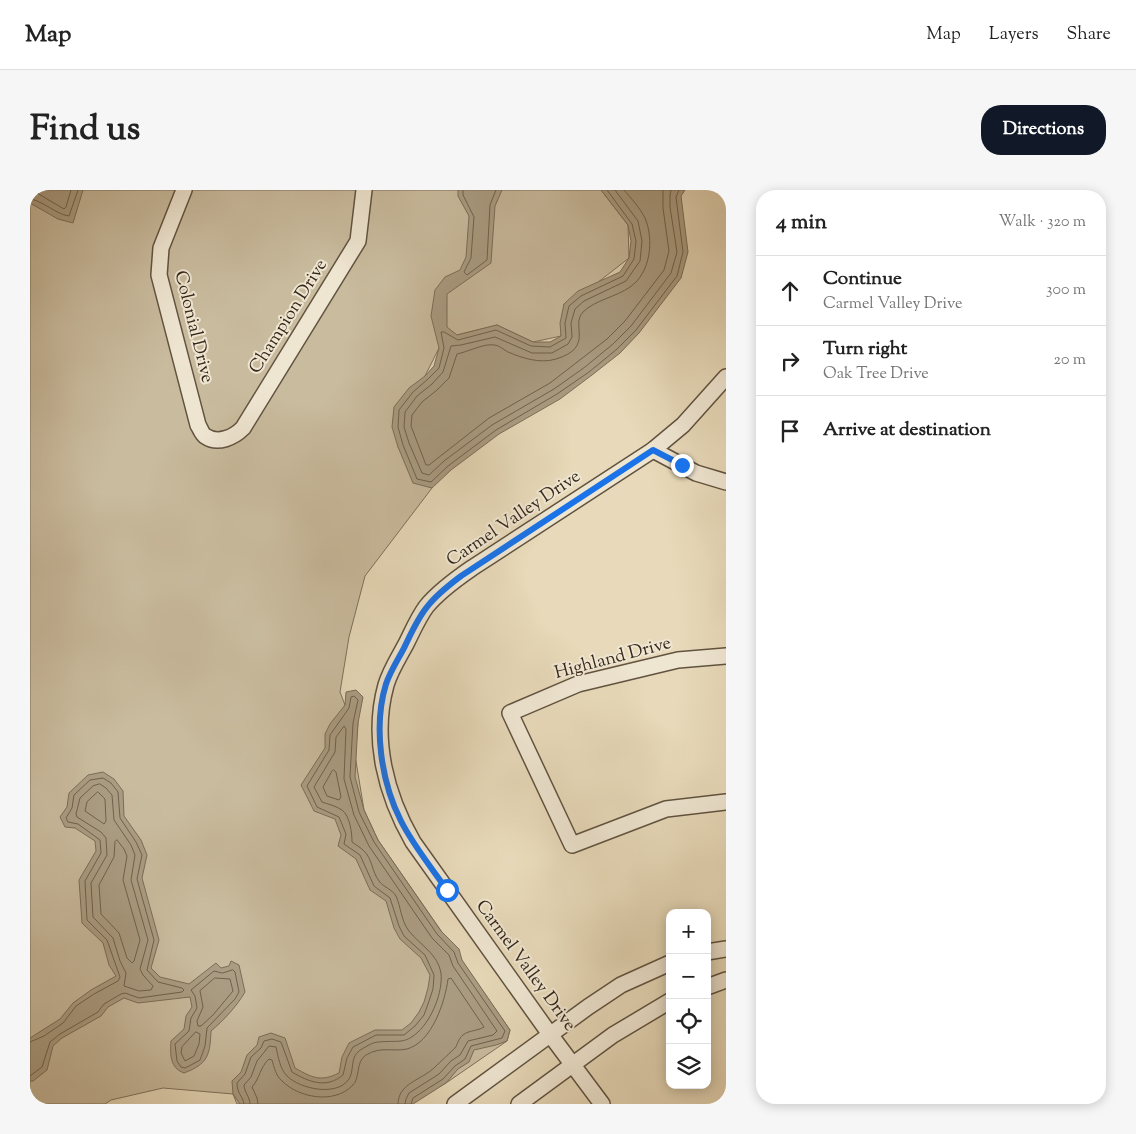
<!DOCTYPE html>
<html lang="en">
<head>
<meta charset="utf-8">
<style>
	:root { --surface:#fff; --page:#f6f6f6; --text:#222; --muted:#767676; --line:#e0e0e0; --accent:#111827 }
	body { margin:0; font-family:"Sorts Mill Goudy",serif; background:var(--page); color:var(--text) }
	.controls { position:absolute; right:15px; bottom:15px; display:grid; overflow:hidden; border-radius:10px; box-shadow:0 2px 12px #0003 }
	.controls button { width:45px; height:45px; display:grid; place-items:center; padding:0; border:0; border-bottom:1px solid var(--line); background:var(--surface); color:var(--text); font:25px sans-serif }
	.stop { position:absolute; width:15px; height:15px; margin:-11px; border:4px solid #1a73e8; border-radius:50%; background:#fff }
	.stop.end { background:#1a73e8; border-color:#fff; box-shadow:0 1px 5px #0008 }
	.list { margin:0; padding:0; list-style:none }
	h2 { display:flex; justify-content:space-between; align-items:center; height:65px; margin:0; padding:0 20px; font-size:21px }
	h2 small { font-size:16px; font-weight:400; color:var(--muted) }
	.list li { display:grid; grid-template-columns:32px 1fr auto; gap:15px; align-items:center; box-sizing:border-box; height:70px; padding:0 20px; border-top:1px solid var(--line) }
	.list b { display:block; font-size:19px; white-space:nowrap }
	.list p { margin:0; font-size:16px; white-space:nowrap; color:var(--muted) }
	.list em { font-size:16px; font-style:normal; color:var(--muted) }
	.icon { flex:none; width:28px; height:28px; fill:none; stroke:currentColor; stroke-width:2; stroke-linecap:round; stroke-linejoin:round }
	.map { position:relative; flex:none; width:696px; height:914px; overflow:hidden; border-radius:20px }
	header { display:flex; align-items:center; gap:30px; box-sizing:border-box; height:70px; padding:0 25px; background:var(--surface); border-bottom:1px solid var(--line) }
	header strong { font-size:24px }
	nav { display:flex; gap:28px; margin-inline-start:auto; font-size:18px }
	.intro { display:flex; align-items:center; justify-content:space-between; box-sizing:border-box; height:120px; padding:0 30px }
	h1 { margin:0; font-size:35px }
	.button { padding:12px 22px; border-radius:20px; background:var(--accent); color:#fff; font-size:18px; font-weight:700 }
	main { display:flex; gap:30px; padding:0 30px }
	aside { flex:1; background:var(--surface); border-radius:20px; box-shadow:0 2px 12px #0003 }
	.map>svg:first-child { display:block }
	.green { fill:#c9bb9e; stroke:#7e705b }
	.water { fill:#aa9c82; stroke:#7b6d58 }
	.lines { fill:none; stroke-linecap:round; stroke-linejoin:round }
	.shore { stroke:#6f614d; stroke-width:1 }
	.street-casing { stroke:#615340; stroke-width:18 }
	.street { stroke:#efe6d2; stroke-width:15 }
	.route { stroke:#1a73e8; stroke-width:6 }
	.labels { text-anchor:middle; dominant-baseline:central; stroke-width:4; stroke-linejoin:round; paint-order:stroke }
	.street-label { font-size:18px; fill:#342618; stroke:#efe6d2 }
</style>
</head>
<body>
<header>
<strong>Map</strong>
<nav><a>Map</a><a>Layers</a><a>Share</a></nav>
</header>
<div class="intro"><h1>Find us</h1><a class="button">Directions</a></div>
<main>
<div class="map">
<svg width="696" height="914" viewBox="0 0 696 914">
	<rect width="100%" height="100%" fill="#e7d9b9"/>
	<filter id="stains"><feTurbulence type="fractalNoise" baseFrequency=".004" numOctaves="4"/><feColorMatrix values="0 0 0 0 .2 0 0 0 0 .09 0 0 0 0 .02 0 0 0 .5 -.17"/></filter>
	<radialGradient id="worn" r=".72"><stop offset=".6" stop-color="#630" stop-opacity="0"/><stop offset="1" stop-color="#630" stop-opacity=".3"/></radialGradient>
	<path class="green" d="M0,0H571L598,35L599,68L567,93L534,114L531,146L503,152L467,135L427,145L409,158L395,186L368,257L402,298L335,386L319,447L310,502L315,515L328,533L325,565L334,620L348,650L480,840L477,851L416,893L378,914H207L203,904L133,898L81,910L75,914H0Z"/>
	<g class="water">
		<path d="M0,0H53L43,33L28,29L0,13Z"/>
		<path d="M428,0H472L465,16L461,73L417,104V137L427,145L467,135L503,152H520L531,146L530,133L534,114L548,101L590,82L599,68L601,51L598,35L571,0H655L651,6L658,62L651,88L609,143L590,163L562,185L530,209L469,244L421,280L402,298L383,293L368,257L362,237L364,217L379,198L395,186L404,176L409,158L401,126L405,100L415,87L430,80L436,67L439,26L428,6Z"/>
		<path d="M326,500L333,507L328,533L325,587L334,620L348,650L411,741L429,759L432,770L480,840L477,851L466,855L444,860L439,872L428,879L416,893L383,914H210L203,904L202,891L211,882L217,865L227,855L229,847L241,843L255,848L265,878C283,888 290,892 309,883L312,867L319,853L345,840H372L381,833L389,822L394,812L398,798L400,785L391,768L370,749L364,738L356,711L340,700L326,669L308,656L311,645L305,629L284,621L271,595L295,558V544L300,534L315,515L316,502Z"/>
		<path d="M73,582L84,589L93,601L94,626L111,650L117,665L112,688L129,750L121,778L130,787L159,794L186,773L191,778L199,776L201,771L209,775L215,802C207,816 193,831 181,841C180,865 178,874 154,883C140,878 140,865 141,851L154,839L156,826L162,817L160,807L108,813L94,808L78,817L71,826L32,848L23,856L17,880L3,891H0V848L30,829L43,813L61,800L86,786L79,775L73,753L52,733L49,690L66,661L65,651L45,638L35,637L30,627L37,617L39,603L58,585Z"/>
	</g>
	<g class="lines">
		<g class="shore">
			<path d="M433,0V5L444,27L441,68L434,82L437,85L457,70L460,15L466,0"/>
			<path d="M577,0L602,34L606,51L604,69L593,86L551,106L539,116L535,133L536,148L520,157L501,156L466,140L428,150L414,142H411L414,158L409,178L398,189L383,202L369,220L368,237L373,255L387,289L401,292L418,276L466,240L527,204L559,182L587,159L606,140L647,86L653,62L646,7L649,0"/>
			<path d="M585,0L608,31L612,51L610,71L596,91L554,111L545,119L541,133L542,147L538,154L522,163H502L465,147L431,155L421,156L413,182L402,194L387,206L375,222L374,237L379,253L392,283L399,285L414,271L462,235L524,199L555,177L583,154L601,136L641,83L647,62L640,17V5L641,0"/>
			<path d="M594,0C601,8 610,18 615,28C624,49 621,83 600,97C586,107 565,110 553,122C540,136 565,157 526,169C510,174 492,168 478,162C474,160 469,155 464,155C455,153 437,162 427,164L419,188L407,200L392,212L382,225L381,236L396,275H399L459,228L520,193L577,149L595,131L634,80L639,61L633,18V0"/>
			<path d="M0,2L7,3L34,19L36,17L41,0"/>
			<path d="M0,9C14,11 25,24 39,26L48,0"/>
			<path d="M304,580L306,582L311,607L309,610L297,606L293,597L302,581Z"/>
			<path d="M70,594L76,598L82,605L84,630L101,655L105,665L101,690L118,750L110,779L113,785L123,796L121,800L109,801L94,796L96,783L90,771L83,748L63,727L61,693L77,665L76,648L71,642L47,627L46,624L50,608L63,596Z"/>
			<path d="M68,602L75,609L76,631L74,634L55,621L57,612Z"/>
			<path d="M87,650L94,659L97,666L93,690L110,750L104,771L102,773L97,768L89,743L71,724L69,695L84,667L85,652Z"/>
			<path d="M203,780L205,782L209,802L205,809L177,838L175,856L170,870L161,875L155,878L151,877L147,871L145,854L159,841L161,828L167,818L165,806L161,800L184,781L192,783Z"/>
			<path d="M185,788L200,789L203,801L183,825L171,836H168L167,831L173,817L170,801Z"/>
			<path d="M166,842L170,844L169,854L164,866L155,871L151,863L152,857Z"/>
			<path d="M0,852L14,846L33,833L46,816L64,804L88,791L90,787L77,750L57,730L55,691L71,663L70,650L48,634L38,632L36,628L42,618L44,605L60,590L73,588L81,593L88,602L90,628L106,652L112,665L107,689L124,750L117,780L128,792L152,798L154,800L152,802L109,808L95,803L91,804L74,814L68,822L30,844L20,852L12,877L0,886"/>
			<path d="M214,914C213,906 207,904 207,893L215,884L221,867L231,858L234,851L242,849L251,852L262,882C279,892 296,899 313,885L317,868L323,857L346,845H374L385,836L394,825L398,814L403,799L404,785L395,765L374,746L369,736L360,708L344,696L330,665L314,654L316,644L309,627L287,617L277,596L299,560L300,545L319,518L321,507L324,506L328,510L323,533L320,587L329,622L344,652L407,744L424,762L428,773L475,841L472,848L441,856L435,869L425,876L413,889L383,908L381,914"/>
			<path d="M220,914C220,907 214,902 214,895L221,887L227,871L239,856L246,857C248,866 250,879 257,886C270,899 307,907 319,889C325,879 319,866 332,859C337,856 343,852 349,852C367,850 374,855 388,842C402,829 413,802 411,783C408,764 390,755 379,741C371,731 371,717 366,706C362,699 353,697 349,691C342,682 342,668 334,661C330,657 326,655 322,652C322,643 320,626 312,620C306,616 298,614 292,612L284,597L305,562L306,547L314,536L316,539L314,589L324,625L339,656L402,748L419,765L423,776L467,841L463,845L438,851L430,865L421,871L409,884L379,903L376,909L375,914"/>
			<path d="M228,914L227,908L222,897C230,888 230,877 239,869L242,870C244,877 246,886 252,891C269,908 304,914 322,896C331,888 325,872 336,865C351,856 361,862 377,859C402,852 415,812 418,789L421,788L454,837C448,841 439,840 433,845C428,849 428,854 425,858C423,860 408,874 405,877C392,890 368,893 368,914"/>
		</g>
		<defs>
			<g id="street">
				<path d="M154,0L131,58L129,85L168,235C170,238 172,244 175,246C188,255 204,247 213,238L328,51L334,0"/>
				<path d="M623,260L666,283L696,292"/>
				<path d="M696,466L648,470L548,494L480,523L542,655L636,619L696,612"/>
				<path d="M677,762L696,759"/>
				<path d="M677,797L696,790"/>
				<path d="M425,914L558,817L591,795L640,773"/>
				<path d="M489,914L583,845L640,811"/>
				<path d="M572,914L519,843L383,652C356,605 341,549 356,495C360,481 369,467 376,454C382,442 388,428 396,417C408,402 426,389 442,378L623,260L653,235L696,187"/>
			</g>
		</defs>
		<use href="#street" class="street-casing"/>
		<use href="#street" class="street"/>
	</g>
	<g class="lines">
		<path class="route" d="M417,700C401,677 383,655 371,631C351,592 343,536 356,494C360,482 367,471 373,460C380,446 387,429 397,417C406,405 419,395 431,386L623,260L652,275"/>
	</g>
	<g class="labels">
		<g class="street-label">
			<text transform="translate(259 127) rotate(-58)">Champion Drive</text>
			<text transform="translate(163 137) rotate(76)">Colonial Drive</text>
			<text transform="translate(484 329) rotate(-34)">Carmel Valley Drive</text>
			<text transform="translate(583 469) rotate(-15)">Highland Drive</text>
			<text transform="translate(495 776) rotate(54)">Carmel Valley Drive</text>
		</g>
	</g>
	<rect width="100%" height="100%" filter="url(#stains)"/>
	<rect width="100%" height="100%" fill="url(#worn)"/>
</svg>
<div class="controls">
<button>+</button>
<button>−</button>
<button><svg class="icon" aria-label="locate" viewBox="0 0 24 24"><circle cx="12" cy="12" r="6"/><path d="M12 2v4M12 18v4M2 12h4M18 12h4"/></svg></button>
<button><svg class="icon" aria-label="layers" viewBox="0 0 24 24"><path d="M12 4l9 5-9 5-9-5zM3 14l9 5 9-5"/></svg></button>
</div>
<div class="stop" style="left:417px;top:700px"></div>
<div class="stop end" style="left:652px;top:275px"></div>
</div>
<aside>
<h2>4 min<small>Walk · 320 m</small></h2>
<ul class="list">
<li><svg class="icon" aria-label="ahead" viewBox="0 0 24 24"><path d="M12 20V5M6 11l6-6 6 6"/></svg><div><b>Continue</b><p>Carmel Valley Drive</p></div><em>300 m</em></li>
<li><svg class="icon" aria-label="right" viewBox="0 0 24 24"><path d="M7 20v-9h11M14 6l5 5-5 5"/></svg><div><b>Turn right</b><p>Oak Tree Drive</p></div><em>20 m</em></li>
<li><svg class="icon" aria-label="arrive" viewBox="0 0 24 24"><path d="M6 21V4h12l-3 4 3 4H6"/></svg><div><b>Arrive at destination</b></div></li>
</ul>
</aside>
</main>
</body>
</html>
